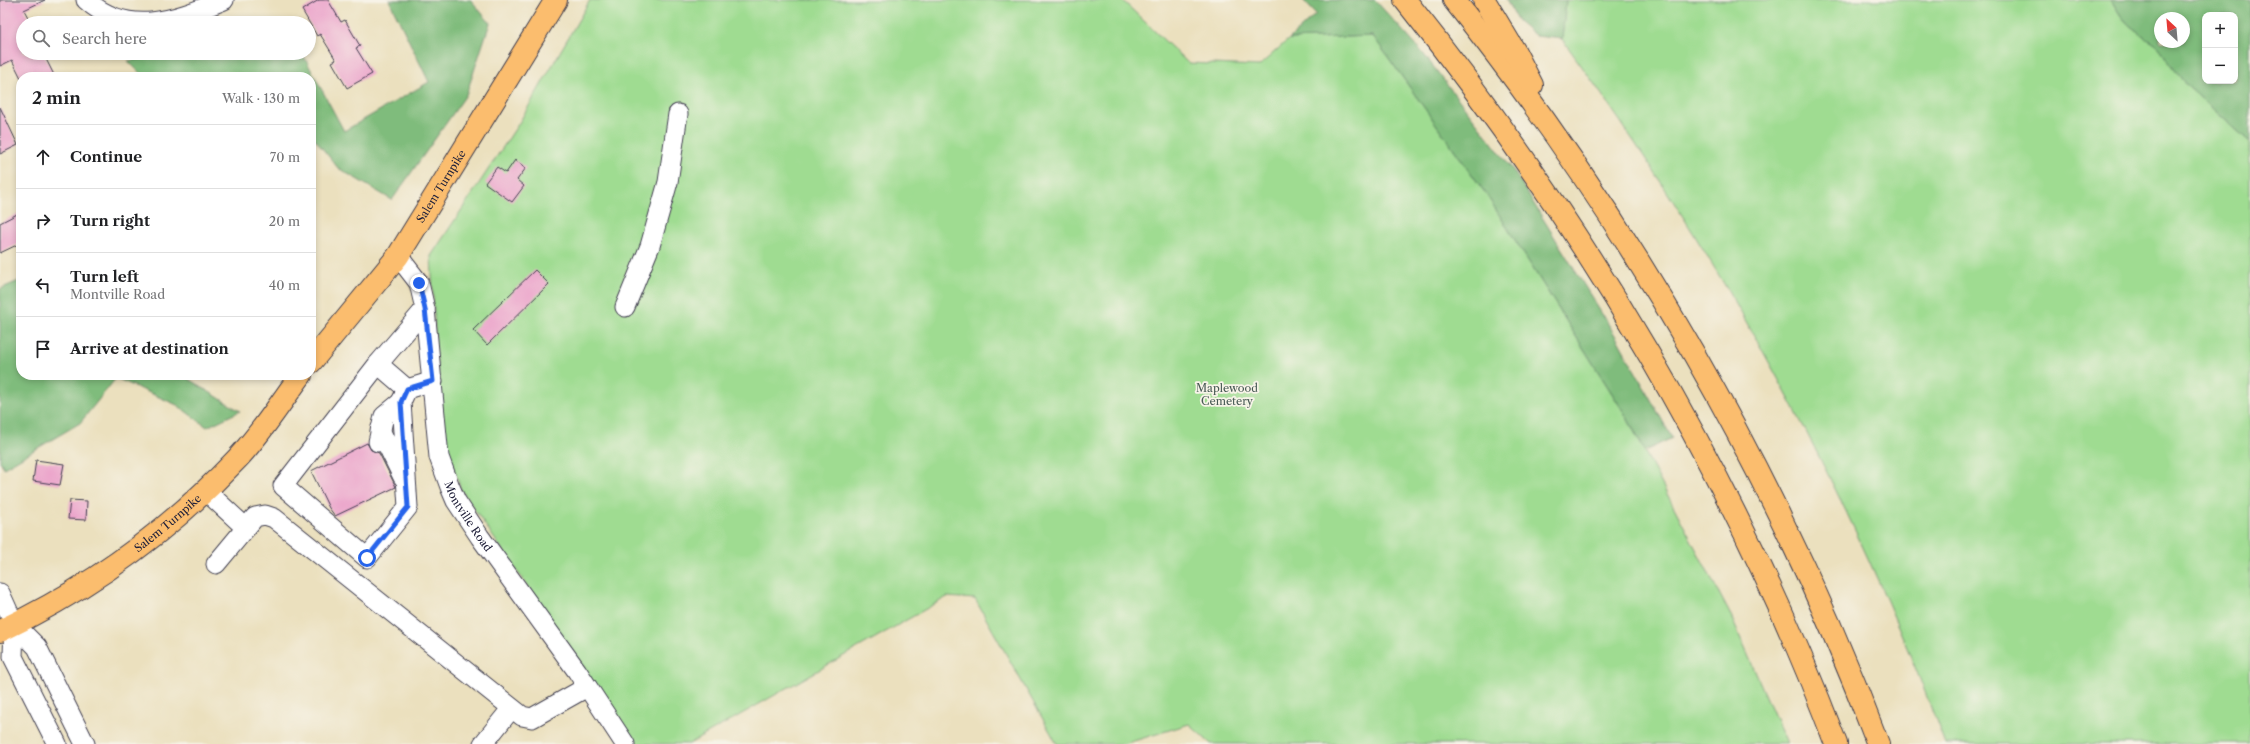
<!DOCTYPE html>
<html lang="en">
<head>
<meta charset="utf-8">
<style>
	:root { --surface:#fff; --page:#f2f2f2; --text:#202124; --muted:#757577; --line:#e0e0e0 }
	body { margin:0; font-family:"Libre Caslon Text",serif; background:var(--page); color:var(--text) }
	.controls { position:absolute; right:12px; top:12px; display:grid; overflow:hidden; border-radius:8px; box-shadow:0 2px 6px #0003 }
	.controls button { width:36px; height:36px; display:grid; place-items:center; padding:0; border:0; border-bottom:1px solid var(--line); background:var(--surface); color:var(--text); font:20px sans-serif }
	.compass { position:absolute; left:2154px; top:12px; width:36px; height:36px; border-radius:50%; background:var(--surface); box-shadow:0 2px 6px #0003; rotate:334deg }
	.stop { position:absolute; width:12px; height:12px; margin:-9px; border:3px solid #2563eb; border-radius:50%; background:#fff }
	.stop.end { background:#2563eb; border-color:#fff; box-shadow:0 1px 4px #0008 }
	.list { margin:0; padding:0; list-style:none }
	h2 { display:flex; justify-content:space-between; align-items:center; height:52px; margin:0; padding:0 16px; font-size:17px }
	h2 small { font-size:13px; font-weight:400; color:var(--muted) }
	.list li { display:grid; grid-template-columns:26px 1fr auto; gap:12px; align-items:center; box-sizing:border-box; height:64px; padding:0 16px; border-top:1px solid var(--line) }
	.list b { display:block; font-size:15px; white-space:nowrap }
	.list p { margin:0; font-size:13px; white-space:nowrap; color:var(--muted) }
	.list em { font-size:13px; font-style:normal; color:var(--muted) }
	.icon { flex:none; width:22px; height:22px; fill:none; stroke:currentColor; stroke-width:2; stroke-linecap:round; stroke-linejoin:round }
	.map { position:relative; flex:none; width:2250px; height:744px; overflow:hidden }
	.search { position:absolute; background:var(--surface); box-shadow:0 2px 6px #0003; left:16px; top:16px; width:300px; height:44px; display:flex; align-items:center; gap:10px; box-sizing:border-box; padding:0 14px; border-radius:22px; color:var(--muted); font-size:15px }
	.panel { position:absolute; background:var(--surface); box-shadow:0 2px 6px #0003; left:16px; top:72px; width:300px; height:308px; border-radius:16px }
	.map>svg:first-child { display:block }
	.green { fill:#9fdc91; stroke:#607f66 }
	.forest { fill:#7fbc7b; stroke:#506f5b; fill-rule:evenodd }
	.building { fill:#eba3ca }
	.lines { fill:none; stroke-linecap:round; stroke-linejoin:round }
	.minor-casing { stroke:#403e4f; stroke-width:21 }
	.major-casing { stroke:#403e4f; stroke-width:24 }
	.highway-casing { stroke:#403e4f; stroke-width:24 }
	.minor { stroke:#fff; stroke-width:19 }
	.major { stroke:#fbbd6e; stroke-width:22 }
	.highway { stroke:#fbbd6e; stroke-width:22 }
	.route { stroke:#2563eb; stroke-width:5 }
	.labels { text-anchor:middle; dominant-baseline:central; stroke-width:3.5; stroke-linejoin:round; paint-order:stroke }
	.street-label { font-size:11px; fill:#22223b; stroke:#f7f3e8 }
	.park-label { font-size:11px; fill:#485a55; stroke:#f7f3e8 }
</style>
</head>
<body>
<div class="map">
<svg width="2250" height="744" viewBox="0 0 2250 744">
	<rect width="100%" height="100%" fill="#f7f3e8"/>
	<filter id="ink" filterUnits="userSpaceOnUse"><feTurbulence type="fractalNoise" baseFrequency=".025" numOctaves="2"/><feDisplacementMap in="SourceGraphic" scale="8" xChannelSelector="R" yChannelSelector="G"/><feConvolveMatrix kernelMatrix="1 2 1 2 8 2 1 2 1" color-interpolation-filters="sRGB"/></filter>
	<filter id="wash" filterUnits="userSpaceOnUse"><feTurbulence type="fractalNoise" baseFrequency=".012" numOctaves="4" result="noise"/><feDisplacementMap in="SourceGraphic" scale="16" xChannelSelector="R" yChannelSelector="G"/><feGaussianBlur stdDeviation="0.9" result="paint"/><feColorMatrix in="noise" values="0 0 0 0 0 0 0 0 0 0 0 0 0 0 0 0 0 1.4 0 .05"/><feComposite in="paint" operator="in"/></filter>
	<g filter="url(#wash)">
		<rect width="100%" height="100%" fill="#ebe0be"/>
		<g class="green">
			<path d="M590,0H1122L1188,63L1259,66L1289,39L1373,36L1486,194L1625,414L1729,612L1787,744H1211L1189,724L1124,744H1057L975,599L947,597L689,744H632L614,712L461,490L444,439L436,353L431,256L519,123Z"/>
			<path d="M1566,0H2111L2121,16L2129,25L2158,47L2186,85L2250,142V744H1945C1851,492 1721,256 1562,39Z"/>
		</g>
		<g class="forest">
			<path d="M389,0H471L490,23L466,95L392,200L338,168L311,134V77H144L128,61L173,53H302L344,131L429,82Z"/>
			<path d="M1303,0H1375L1422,52L1513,170L1618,340L1672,438L1645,451L1625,414L1486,194L1373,36L1289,39L1316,14Z"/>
			<path d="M1506,0H1566L1562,39L1536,36L1518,21Z"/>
			<path d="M2111,0H2250V142L2186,85L2158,47L2129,25L2121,16ZM2205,15H2235V81H2205ZM2160,18H2184V42H2160Z"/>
			<path d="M21,280V375H182L240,411L207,427L177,405L116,378L80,423L4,468L0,461V289Z"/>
		</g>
		<g id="blocks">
			<g class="building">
				<path d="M0,0H45L24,10L31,23H23V53H43L55,77L21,78L12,60L0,66Z"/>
				<path d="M319,0H328L341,22L345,20L360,46L356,48L372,74L347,88L332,62L336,60L320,34L317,36L302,10Z"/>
				<path d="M0,107L18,145L0,154Z"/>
				<path d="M515,160L526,168L517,180L524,186L512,202L485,183L497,167L506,173Z"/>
				<path d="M21,212V243L0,253V223Z"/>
				<path d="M535,270L549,284L487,345L473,330Z"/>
				<path d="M367,443L371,450L379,453L396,487L335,516L329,508L311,471Z"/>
				<path d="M36,460L64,464L60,485L33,481Z"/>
				<path d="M70,500L87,501L86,520L68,519Z"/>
			</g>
		</g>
	</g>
	<g filter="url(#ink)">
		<use href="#blocks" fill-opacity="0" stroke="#403e4f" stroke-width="1"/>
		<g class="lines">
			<defs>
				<g id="minor">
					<path d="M86,0C130,39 176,19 224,0"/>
					<path id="s1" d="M398,256L419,283L425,309L439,457L450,487L456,501L480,537L577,671L625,744"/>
					<path d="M625,307L650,246L668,182L678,114"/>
					<path d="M425,309L378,364L283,486L367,558L408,507L401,402L407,389L433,381"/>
					<path d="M378,364L407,389"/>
					<path d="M380,430L403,477"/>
					<path d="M378,442L384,416L401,402"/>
					<path d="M206,491L246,528"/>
					<path d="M216,564L255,517L265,515L274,518L522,716L532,718L587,687"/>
					<path d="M0,593L14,624L37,647L85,744"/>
					<path d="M14,624L13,657L57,744"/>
					<path d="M483,744L511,709"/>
				</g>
				<g id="major">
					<path id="s2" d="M311,362L398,256L556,0"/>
					<path id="s3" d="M0,631C89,589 169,531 237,459C261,434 280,403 301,375"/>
				</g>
				<g id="highway">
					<path d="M1405,0C1584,224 1734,475 1836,744"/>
					<path d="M1454,0C1632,224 1777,476 1878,744"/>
					<path d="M1484,0L1515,52L1532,85"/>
				</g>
			</defs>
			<use href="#minor" class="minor-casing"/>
			<use href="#major" class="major-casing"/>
			<use href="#highway" class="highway-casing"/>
			<use href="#minor" class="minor"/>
			<use href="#major" class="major"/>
			<use href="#highway" class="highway"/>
		</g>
	</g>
	<g class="lines" filter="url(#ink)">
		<path class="route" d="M367,558L408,507L401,402L407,389L433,381L425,309L419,283"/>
	</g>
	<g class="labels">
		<g class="street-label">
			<text stroke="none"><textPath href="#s2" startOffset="219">Salem Turnpike</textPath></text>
			<text stroke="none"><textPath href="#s1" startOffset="276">Montville Road</textPath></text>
			<text stroke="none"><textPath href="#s3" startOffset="200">Salem Turnpike</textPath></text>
		</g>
		<g class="park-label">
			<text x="1227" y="388">Maplewood<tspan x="1227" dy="13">Cemetery</tspan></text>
		</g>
	</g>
</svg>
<div class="controls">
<button>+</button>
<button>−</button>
</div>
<svg class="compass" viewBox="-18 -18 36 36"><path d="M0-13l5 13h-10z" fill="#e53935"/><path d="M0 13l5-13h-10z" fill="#757577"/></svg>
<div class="stop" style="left:367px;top:558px"></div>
<div class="stop end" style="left:419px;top:283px"></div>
<div class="search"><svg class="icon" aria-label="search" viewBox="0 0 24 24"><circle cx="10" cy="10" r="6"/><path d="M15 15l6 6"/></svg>Search here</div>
<section class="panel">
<h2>2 min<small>Walk · 130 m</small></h2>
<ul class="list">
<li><svg class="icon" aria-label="ahead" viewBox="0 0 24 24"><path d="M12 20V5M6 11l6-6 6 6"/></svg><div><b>Continue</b></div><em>70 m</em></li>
<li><svg class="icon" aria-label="right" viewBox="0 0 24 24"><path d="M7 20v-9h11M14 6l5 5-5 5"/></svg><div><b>Turn right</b></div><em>20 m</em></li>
<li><svg class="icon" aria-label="left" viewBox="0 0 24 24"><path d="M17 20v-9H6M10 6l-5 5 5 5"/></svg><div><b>Turn left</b><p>Montville Road</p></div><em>40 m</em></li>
<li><svg class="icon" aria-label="arrive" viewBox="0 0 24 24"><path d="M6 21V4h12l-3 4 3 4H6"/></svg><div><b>Arrive at destination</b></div></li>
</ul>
</section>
</div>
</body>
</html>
